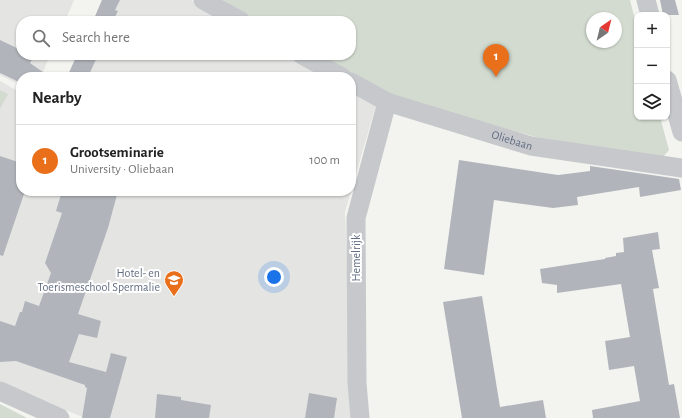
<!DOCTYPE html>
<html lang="en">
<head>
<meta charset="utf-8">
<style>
	:root { --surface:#fff; --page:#f2f2f2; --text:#222; --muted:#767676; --line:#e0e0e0; --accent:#e96f1a }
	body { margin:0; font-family:"Alegreya Sans",sans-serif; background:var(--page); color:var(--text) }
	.controls { position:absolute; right:12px; top:12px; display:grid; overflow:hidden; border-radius:8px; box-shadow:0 1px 3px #0004 }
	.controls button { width:36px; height:36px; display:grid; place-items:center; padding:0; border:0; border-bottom:1px solid var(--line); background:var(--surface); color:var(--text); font:20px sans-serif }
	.compass { position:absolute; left:586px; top:12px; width:36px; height:36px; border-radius:50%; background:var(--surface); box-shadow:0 1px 3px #0004; rotate:35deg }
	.you { position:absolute; left:274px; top:277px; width:14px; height:14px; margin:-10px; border:3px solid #fff; border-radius:50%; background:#1a73e8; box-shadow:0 0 0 6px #1a73e833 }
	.badge { display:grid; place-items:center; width:26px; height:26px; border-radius:50%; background:var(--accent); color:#fff; font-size:13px; font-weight:700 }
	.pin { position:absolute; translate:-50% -33px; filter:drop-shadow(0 1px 2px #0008) }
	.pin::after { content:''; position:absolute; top:21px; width:14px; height:12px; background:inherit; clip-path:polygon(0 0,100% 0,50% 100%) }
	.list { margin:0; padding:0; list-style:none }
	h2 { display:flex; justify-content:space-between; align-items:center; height:52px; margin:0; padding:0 16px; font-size:17px }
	h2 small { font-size:13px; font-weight:400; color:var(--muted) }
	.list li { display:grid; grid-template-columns:26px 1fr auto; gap:12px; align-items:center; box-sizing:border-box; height:72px; padding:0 16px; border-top:1px solid var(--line) }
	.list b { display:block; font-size:15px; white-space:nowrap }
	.list p { margin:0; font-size:13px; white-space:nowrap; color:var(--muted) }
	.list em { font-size:13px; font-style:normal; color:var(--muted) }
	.icon { flex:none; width:22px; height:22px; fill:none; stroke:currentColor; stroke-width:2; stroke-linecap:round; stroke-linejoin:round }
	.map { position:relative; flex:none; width:682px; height:418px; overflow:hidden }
	.search { position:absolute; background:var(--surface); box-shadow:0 1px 3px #0004; left:16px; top:16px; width:340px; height:44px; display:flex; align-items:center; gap:10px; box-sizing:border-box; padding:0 14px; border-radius:16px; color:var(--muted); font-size:15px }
	.panel { position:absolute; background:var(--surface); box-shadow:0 1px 3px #0004; left:16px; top:72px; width:340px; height:124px; border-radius:16px }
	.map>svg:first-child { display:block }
	.built { fill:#e4e4e3 }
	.green { fill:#d3dbd0; fill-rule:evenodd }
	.building { fill:#b1b5bb }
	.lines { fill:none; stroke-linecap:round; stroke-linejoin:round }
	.minor { stroke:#c6c8cc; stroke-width:19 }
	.labels { text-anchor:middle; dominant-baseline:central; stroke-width:4; stroke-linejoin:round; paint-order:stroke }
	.street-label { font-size:12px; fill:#626e82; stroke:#fff }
	.poi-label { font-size:12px; fill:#626e82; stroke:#fff; text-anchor:end }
</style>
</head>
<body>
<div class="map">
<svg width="682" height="418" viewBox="0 0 682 418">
	<rect width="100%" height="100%" fill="#f3f4ef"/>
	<g class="built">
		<path d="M0,0H74L65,21H21V55H50L43,72L52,77H21V83L18,84L0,75Z"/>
		<path d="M102,0H191L228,21H93Z"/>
		<path d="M77,55H287L326,77H67Z"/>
		<path d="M0,81L21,93V191H351V91L376,105L345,212L353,418H85L0,383Z"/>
	</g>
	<g class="green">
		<path d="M223,0H630L637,28V117H660L669,150L663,157L536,137L393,98L318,55H351V21H258ZM592,18H616V42H592Z"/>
		<path d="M0,90L8,94L0,109Z"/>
		<path d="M0,404L27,418H0Z"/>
	</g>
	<g class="building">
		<path d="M102,0H120L115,10L118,11L113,21H93Z"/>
		<path d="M660,0H675L679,15H663Z"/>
		<path d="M0,40L21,50V55L34,56L30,63L50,77H21V83L0,73Z"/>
		<path d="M77,55H98L88,77H67Z"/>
		<path d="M0,156L21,163V191H25L3,256L0,255Z"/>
		<path d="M459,160L558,175L590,171V166L679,179L681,190L640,197L639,187L577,197L578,205L553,208L494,200L484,275L444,269Z"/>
		<path d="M62,191H118L108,228L78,314L101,321L97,338L79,334L69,362L106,372L111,353L127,357L110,418H82L87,388L85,387V385L16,361L0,362V321L15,326L20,312H22L25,301L39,306L51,273L45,263L62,213L56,211Z"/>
		<path d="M658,232L660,249L652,250L659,288L653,289L669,385L674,384L680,418H593L592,410L640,401L634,366L609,370L605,341L630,337L621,284L557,293V285L542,283L540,269L605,259V258L616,256V253L624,252L623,238Z"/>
		<path d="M482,296L500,407L543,400L546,418H462L443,302Z"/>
		<path d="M309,393L337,398L334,418H305Z"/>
		<path d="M157,394L181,397V400L211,405L209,418H155Z"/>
	</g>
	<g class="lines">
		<g class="minor">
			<path d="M203,0L241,21"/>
			<path d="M646,0L650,15"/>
			<path d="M302,55L342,77"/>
			<path d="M667,80L682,132"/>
			<path id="s1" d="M351,82L387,102L531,146L682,168"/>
			<path d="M0,391L60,418"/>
			<path d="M360,418L357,383L356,218L387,102"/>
		</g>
	</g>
	<defs>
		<symbol id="school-pin" viewBox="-11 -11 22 30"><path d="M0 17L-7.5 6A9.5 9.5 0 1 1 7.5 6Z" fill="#e96f1a" stroke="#fff"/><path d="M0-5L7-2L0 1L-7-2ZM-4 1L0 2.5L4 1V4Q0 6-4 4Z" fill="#fff"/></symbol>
	</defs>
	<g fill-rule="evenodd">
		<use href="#school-pin" x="163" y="269" width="22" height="30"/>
	</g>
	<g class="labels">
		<g class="street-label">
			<text stroke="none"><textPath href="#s1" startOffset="172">Oliebaan</textPath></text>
			<text transform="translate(356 258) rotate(-90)">Hemelrijk</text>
		</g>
		<g class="poi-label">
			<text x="160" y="273">Hotel- en<tspan x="160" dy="14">Toerismeschool Spermalie</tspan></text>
		</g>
	</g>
</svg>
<div class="controls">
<button>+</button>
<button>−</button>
<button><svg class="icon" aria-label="layers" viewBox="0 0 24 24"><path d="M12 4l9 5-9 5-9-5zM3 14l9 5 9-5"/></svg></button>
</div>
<svg class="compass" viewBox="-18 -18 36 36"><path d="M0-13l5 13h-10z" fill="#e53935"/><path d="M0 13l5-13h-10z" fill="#767676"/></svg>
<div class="you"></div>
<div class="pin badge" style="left:496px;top:77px">1</div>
<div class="search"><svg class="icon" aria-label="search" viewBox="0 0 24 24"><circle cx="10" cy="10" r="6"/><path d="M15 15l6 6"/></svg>Search here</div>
<section class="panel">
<h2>Nearby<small></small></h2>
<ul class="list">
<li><span class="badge">1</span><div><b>Grootseminarie</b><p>University · Oliebaan</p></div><em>100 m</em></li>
</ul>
</section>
</div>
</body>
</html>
